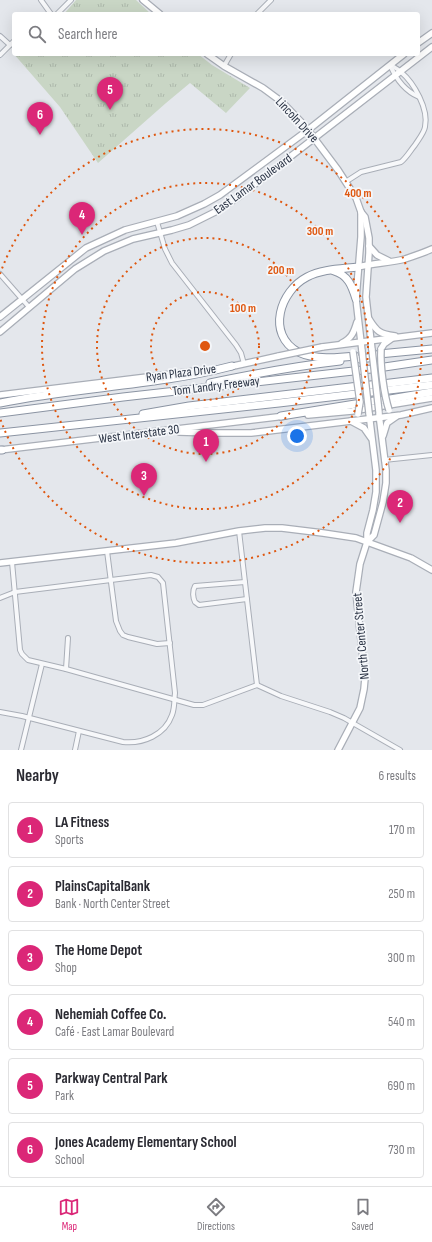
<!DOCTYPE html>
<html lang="en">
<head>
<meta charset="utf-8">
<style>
	:root { --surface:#fff; --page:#f2f2f3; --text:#2b2b33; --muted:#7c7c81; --line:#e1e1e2; --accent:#db2777 }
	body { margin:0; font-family:"Sofia Sans Condensed",sans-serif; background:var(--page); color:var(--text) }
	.you { position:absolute; left:297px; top:436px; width:14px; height:14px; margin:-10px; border:3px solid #fff; border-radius:50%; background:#1a73e8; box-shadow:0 0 0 6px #1a73e833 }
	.badge { display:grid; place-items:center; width:26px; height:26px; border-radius:50%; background:var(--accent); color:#fff; font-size:13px; font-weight:700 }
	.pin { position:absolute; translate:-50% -33px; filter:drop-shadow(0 1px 2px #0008) }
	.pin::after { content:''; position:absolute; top:21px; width:14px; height:12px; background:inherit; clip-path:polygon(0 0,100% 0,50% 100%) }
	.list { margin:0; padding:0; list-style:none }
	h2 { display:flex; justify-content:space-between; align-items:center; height:52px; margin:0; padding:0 16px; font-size:17px }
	h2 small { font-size:13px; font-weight:400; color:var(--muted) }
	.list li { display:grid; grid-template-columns:26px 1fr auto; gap:12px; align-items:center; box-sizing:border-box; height:56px; margin:0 8px 8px; padding:0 8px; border:1px solid var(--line); border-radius:4px }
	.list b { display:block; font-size:15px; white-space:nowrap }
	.list p { margin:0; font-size:13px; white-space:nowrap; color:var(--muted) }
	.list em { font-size:13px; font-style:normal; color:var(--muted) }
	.icon { flex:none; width:22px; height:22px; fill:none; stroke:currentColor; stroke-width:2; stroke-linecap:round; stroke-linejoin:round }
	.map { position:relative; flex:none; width:432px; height:750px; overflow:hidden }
	.search { position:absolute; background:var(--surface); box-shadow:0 4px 16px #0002; left:12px; right:12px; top:12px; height:44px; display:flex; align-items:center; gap:10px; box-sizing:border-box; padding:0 14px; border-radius:4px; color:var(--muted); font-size:15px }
	.sheet { height:436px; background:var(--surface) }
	nav { display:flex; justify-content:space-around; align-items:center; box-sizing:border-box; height:56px; border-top:1px solid var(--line); background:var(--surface); font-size:11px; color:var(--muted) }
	nav a { display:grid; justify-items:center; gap:2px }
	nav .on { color:var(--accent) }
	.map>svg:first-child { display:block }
	.park { fill:url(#park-tufts) }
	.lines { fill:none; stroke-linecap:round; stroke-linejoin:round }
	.street-casing { stroke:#a9aeb7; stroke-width:6 }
	.secondary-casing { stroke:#a9aeb7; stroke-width:8 }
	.highway-casing { stroke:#8b94a3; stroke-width:9 }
	.street { stroke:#f7f8fa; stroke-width:4 }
	.secondary { stroke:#fff; stroke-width:5.5 }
	.highway { stroke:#fff; stroke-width:7 }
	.secondary-bridge-casing { stroke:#a9aeb7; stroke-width:8; stroke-linecap:butt }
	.secondary-bridge { stroke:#fff; stroke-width:5.5 }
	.ring { fill:none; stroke:#df570f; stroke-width:2; stroke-dasharray:2 4 }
	.labels { text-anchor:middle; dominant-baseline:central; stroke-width:3.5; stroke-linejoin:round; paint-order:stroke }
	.street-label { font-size:13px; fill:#2b3445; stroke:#f4f6f9 }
	.centre { fill:#df570f; stroke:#f4f6f9; stroke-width:2 }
	.ring-label { font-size:12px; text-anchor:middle; font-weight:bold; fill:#df570f; stroke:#f4f6f9; stroke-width:3.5; stroke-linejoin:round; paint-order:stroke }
</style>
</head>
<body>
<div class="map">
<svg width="432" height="750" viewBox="0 0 432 750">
	<defs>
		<pattern id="park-tufts" width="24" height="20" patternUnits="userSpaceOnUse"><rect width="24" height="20" fill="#c9d6c5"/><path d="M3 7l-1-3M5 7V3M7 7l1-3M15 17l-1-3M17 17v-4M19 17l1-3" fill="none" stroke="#adb8ab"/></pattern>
	</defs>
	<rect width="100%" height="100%" fill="#e4e7ec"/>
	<g class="park">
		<path d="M76,0H136L151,14H64Z"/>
		<path d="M13,53L198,54L212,65L250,88L226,113L190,83L166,103L98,163L60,107Z"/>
	</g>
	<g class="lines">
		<defs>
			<g id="street">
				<path d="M41,0L51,14"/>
				<path d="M57,14L71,0"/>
				<path d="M257,14L271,0"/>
				<path d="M0,36L10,45"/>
				<path d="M0,55L14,41"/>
				<path d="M390,65C396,79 405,91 419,97"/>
				<path d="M224,66L231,54"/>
				<path d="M347,181L361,172L401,162C407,157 410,151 415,145C418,140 424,133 425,127C429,109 414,83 401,72C398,69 394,67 390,65"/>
				<path d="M157,222L165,249L172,263L236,345L241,353L244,364"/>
				<path d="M0,274L29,307"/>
				<path d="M384,460L432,455"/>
				<path d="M239,531L257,685"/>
				<path d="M107,551L116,621L120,631L123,635L128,637L157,644L170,643"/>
				<path d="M12,562L20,650L22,654L28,660L66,669L194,705H203L257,685"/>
				<path d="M245,582L195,586C192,591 193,598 195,602L199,605L247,599"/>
				<path d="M0,598L15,592L151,575L158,577L163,583L175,693C174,700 175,707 172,715C165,735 143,744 123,742L22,716L0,712"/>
				<path d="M66,669L68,638"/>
				<path d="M257,685L281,696L330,712L344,718L400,750"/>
				<path d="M21,750L42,664"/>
				<path d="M75,750L79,731"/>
			</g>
			<g id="secondary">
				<path d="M143,0L160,14"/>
				<path d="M418,43L432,33"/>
				<path d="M207,54L224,66L263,88L282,102L305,126L338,170L356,198L361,212L365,217L369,238V253L366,297L372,350"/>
				<path d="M361,212V237L356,299L362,351"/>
				<path d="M369,246L377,255L389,261"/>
				<path d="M358,267C374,263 390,263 405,259C414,256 423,253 432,249"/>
				<path d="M0,317L86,248L125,230L177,216L204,204L220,195L308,130L404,54"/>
				<path d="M369,319C377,332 380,334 395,336"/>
				<path d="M0,332L75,269L104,251L133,239L172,230L189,225L215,212L237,198L432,47"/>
				<path d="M342,343C352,338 354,332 357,322"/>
				<path d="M322,347L432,333"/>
				<path d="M381,349L384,344L391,339"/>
				<path d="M229,367L279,356"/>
				<path d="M0,395L196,371"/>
				<path d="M308,415L352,411L432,398"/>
				<path d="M351,421L364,428L371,438"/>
				<path d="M179,432L211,433H251L401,415L432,408"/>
				<path d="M383,436L387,423L397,416"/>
				<path d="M0,450L285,416"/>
				<path d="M367,542L374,535L383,502L386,483V470L379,414"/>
				<path d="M0,563L176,543L239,531L265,528H282L323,533L356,538L411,558L432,570"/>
				<path d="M338,750L360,708L364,689L365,678L356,592L360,564L367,542V533L373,510L376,492V470L369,413"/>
			</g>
			<g id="highway">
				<path d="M334,271C348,275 352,286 356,299"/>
				<path d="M379,354L432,349"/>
				<path d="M355,356C337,358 315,360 298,352C266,334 280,291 307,277C322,269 341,269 358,267"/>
				<path d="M360,359L375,357"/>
				<path d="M210,383C253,374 296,366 340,361"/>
				<path d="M382,384L432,378"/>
				<path d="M363,386L378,384"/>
				<path d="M384,400L432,392"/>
				<path d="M0,403C77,387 156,386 232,366"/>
				<path d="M0,413L123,397L371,369L432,360"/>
				<path d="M143,414L189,406L359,386"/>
				<path d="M281,416L380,400"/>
				<path d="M0,433L279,403L432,385"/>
				<path d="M0,450H2"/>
			</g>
		</defs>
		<use href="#street" class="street-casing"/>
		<use href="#secondary" class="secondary-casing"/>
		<use href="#highway" class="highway-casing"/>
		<use href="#street" class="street"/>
		<use href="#secondary" class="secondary"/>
		<use href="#highway" class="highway"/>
		<defs>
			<g id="secondary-bridge">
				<path d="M381,349C380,365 384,395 389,410"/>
				<path d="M372,350L379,412"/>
				<path d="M362,351L369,413"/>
				<path d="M353,352L360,402L358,414"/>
				<path d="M279,356L322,347"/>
			</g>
		</defs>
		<use href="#secondary-bridge" class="secondary-bridge-casing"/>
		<use href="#secondary-bridge" class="secondary-bridge"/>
	</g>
	<g class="ring">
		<circle cx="205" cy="346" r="54"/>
		<circle cx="205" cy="346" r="108"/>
		<circle cx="205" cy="346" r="163"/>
		<path d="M0 274A217 217 0 1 1 0 418"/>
	</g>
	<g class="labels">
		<g class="street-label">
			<text transform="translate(297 120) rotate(47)">Lincoln Drive</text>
			<text transform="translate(253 184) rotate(-36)">East Lamar Boulevard</text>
			<text transform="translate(181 373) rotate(-7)">Ryan Plaza Drive</text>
			<text transform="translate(216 386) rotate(-7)">Tom Landry Freeway</text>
			<text transform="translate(139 434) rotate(-7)">West Interstate 30</text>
			<text transform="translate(361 636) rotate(-95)">North Center Street</text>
		</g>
	</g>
	<circle cx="205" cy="346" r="6" class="centre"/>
	<g class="ring-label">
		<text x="358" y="197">400 m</text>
		<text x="320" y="235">300 m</text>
		<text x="281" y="274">200 m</text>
		<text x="243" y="312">100 m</text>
	</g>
</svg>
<div class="you"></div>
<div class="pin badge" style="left:206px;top:462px">1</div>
<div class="pin badge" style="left:400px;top:523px">2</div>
<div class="pin badge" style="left:144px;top:496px">3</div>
<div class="pin badge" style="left:82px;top:235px">4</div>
<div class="pin badge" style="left:110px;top:110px">5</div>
<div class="pin badge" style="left:40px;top:135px">6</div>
<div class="search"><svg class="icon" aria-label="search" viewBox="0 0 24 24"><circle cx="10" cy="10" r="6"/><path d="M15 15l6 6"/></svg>Search here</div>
</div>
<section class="sheet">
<h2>Nearby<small>6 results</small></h2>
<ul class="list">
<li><span class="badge">1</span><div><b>LA Fitness</b><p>Sports</p></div><em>170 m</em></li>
<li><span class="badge">2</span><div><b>PlainsCapitalBank</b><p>Bank · North Center Street</p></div><em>250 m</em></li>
<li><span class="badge">3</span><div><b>The Home Depot</b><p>Shop</p></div><em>300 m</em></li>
<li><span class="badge">4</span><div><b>Nehemiah Coffee Co.</b><p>Café · East Lamar Boulevard</p></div><em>540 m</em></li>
<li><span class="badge">5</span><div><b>Parkway Central Park</b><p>Park</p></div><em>690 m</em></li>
<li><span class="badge">6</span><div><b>Jones Academy Elementary School</b><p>School</p></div><em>730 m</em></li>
</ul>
</section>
<nav>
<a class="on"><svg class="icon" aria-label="map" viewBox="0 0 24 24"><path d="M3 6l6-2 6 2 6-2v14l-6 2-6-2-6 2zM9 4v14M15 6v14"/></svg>Map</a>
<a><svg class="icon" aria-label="directions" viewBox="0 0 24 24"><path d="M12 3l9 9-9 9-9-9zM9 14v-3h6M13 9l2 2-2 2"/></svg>Directions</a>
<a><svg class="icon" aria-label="saved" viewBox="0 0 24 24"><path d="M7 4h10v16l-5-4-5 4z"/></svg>Saved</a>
</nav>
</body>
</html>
